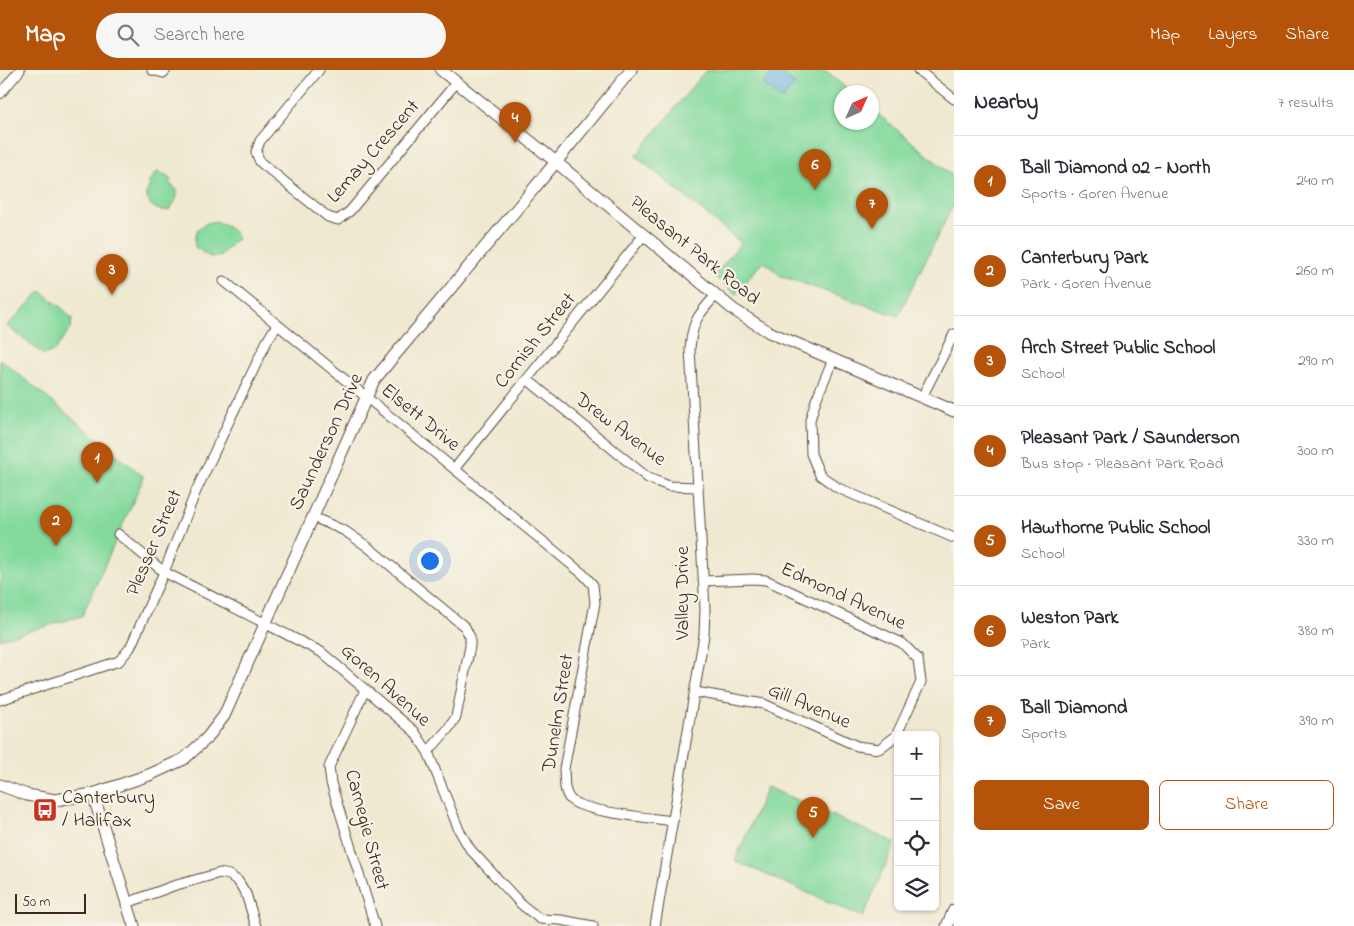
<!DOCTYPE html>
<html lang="en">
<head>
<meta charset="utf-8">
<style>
	:root { --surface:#fff; --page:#f7f7f7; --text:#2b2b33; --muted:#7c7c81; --line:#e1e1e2; --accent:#b45309 }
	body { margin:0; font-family:"Indie Flower",sans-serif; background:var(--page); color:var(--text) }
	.controls { position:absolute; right:15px; bottom:15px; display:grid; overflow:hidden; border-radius:8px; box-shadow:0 1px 4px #0004 }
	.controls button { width:45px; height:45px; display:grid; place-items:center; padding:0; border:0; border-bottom:1px solid var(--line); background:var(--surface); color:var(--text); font:25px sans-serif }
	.compass { position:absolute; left:834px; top:15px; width:45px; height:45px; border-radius:50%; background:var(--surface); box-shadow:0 1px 4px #0004; rotate:45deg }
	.scale { position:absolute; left:15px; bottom:12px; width:71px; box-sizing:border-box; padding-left:5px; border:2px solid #3b2a1e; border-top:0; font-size:14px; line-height:18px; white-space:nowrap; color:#3b2a1e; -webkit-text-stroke:4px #f7f3e8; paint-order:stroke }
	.you { position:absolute; left:429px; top:490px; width:18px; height:18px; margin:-12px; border:4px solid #fff; border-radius:50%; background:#1a73e8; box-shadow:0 0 0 8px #1a73e833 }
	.badge { display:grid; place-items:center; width:32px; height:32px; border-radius:50%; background:var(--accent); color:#fff; font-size:16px; font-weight:700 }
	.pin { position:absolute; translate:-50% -41px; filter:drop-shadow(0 1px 2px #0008) }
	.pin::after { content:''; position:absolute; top:26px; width:18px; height:15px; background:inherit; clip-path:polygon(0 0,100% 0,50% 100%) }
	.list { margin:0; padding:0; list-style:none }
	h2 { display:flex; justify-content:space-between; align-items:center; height:65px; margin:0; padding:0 20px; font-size:21px }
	h2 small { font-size:16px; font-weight:400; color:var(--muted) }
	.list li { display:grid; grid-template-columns:32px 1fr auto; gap:15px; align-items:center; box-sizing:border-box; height:90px; padding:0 20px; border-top:1px solid var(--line) }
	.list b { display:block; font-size:19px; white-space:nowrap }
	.list p { margin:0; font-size:16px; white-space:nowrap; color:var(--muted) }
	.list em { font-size:16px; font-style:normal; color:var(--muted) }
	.actions { display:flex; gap:10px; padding:15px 20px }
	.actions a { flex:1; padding:11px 0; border:1px solid var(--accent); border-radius:8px; text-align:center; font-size:18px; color:var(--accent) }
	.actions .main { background:var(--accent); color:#fff }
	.icon { flex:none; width:28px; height:28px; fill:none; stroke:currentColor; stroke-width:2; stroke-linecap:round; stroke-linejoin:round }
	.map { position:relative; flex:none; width:954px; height:856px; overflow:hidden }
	header { display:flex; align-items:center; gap:30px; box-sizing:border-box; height:70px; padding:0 25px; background:var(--accent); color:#fff }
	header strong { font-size:24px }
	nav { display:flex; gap:28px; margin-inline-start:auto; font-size:18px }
	.search { width:350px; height:45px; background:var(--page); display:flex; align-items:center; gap:12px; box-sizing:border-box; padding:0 18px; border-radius:28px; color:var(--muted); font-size:19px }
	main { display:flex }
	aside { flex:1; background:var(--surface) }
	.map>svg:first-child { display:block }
	.green { fill:#84da9d; stroke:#60825e }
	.water { fill:#68b2e0; stroke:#526e7f }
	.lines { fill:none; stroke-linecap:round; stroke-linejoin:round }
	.minor-casing { stroke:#564739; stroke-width:11 }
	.tertiary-casing { stroke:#564739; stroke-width:13 }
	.minor { stroke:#fff; stroke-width:9 }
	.tertiary { stroke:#fff; stroke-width:11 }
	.labels { text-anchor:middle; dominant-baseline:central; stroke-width:4.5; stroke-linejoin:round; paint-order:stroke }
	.street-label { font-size:20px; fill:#3b2a1e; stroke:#f7f3e8 }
	.poi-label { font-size:20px; fill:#3b2a1e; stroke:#f7f3e8; text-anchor:start }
</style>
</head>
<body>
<header>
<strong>Map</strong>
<div class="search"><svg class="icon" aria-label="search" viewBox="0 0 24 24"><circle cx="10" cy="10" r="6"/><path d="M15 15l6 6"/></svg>Search here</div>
<nav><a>Map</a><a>Layers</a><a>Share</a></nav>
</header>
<main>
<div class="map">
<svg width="954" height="856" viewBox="0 0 954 856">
	<rect width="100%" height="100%" fill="#f7f3e8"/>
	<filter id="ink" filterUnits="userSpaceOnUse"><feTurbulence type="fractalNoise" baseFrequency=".02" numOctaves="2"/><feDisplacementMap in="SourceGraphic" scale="10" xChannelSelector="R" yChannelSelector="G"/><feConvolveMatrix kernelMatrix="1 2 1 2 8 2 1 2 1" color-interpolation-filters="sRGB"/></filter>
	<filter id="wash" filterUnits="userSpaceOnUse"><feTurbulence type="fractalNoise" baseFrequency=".0096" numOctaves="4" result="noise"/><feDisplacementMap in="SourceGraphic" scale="20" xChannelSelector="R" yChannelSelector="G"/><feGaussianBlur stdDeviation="1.12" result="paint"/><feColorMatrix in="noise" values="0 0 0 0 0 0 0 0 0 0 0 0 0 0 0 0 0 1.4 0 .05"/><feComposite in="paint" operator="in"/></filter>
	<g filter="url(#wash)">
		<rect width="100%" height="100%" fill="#f0e9d1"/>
		<g class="green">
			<path d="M706,0H824L851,22H842V52H872V39L954,107V133L898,246L781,206L763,191L736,224L714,206L741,173L636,86Z"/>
			<path d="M157,102H161L171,110L169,113L177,120C178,129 174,133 169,140C156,142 149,136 146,124L150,115L148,113Z"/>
			<path d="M216,151L228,157L237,165V169L220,186L210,187L195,177C193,160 200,154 216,151Z"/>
			<path d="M41,221L63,239L72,248L71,258L55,280L44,285L7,256Z"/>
			<path d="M0,289L144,407L82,546L0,569Z"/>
			<path d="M767,717L895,773L863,847L735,791Z"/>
		</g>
		<path class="water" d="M774,0H777L795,14L782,30L762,14Z"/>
	</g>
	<g filter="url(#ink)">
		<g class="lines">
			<defs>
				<g id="minor">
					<path d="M152,0L163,3L166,0"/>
					<path d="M319,0L260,71L256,82L260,92L328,147L338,150L350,141L456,13"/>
					<path d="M918,0L954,29"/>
					<path d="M0,24L20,0"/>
					<path d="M224,211L583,504L593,515L595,533L564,699C565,709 563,721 570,729C581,742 654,748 673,751"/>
					<path d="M833,289L816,330L810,350L811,384L820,405L838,418L954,468"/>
					<path d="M528,310L648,408L669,416L698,417"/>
					<path d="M922,327L954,264"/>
					<path d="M455,398L643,166"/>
					<path d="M313,447L345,461L368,477L465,557L470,567V576L456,647L448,659L428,682"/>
					<path d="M118,464L164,502L321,582L414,661L428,682L459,760L470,779L522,835L540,849L561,850L593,856"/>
					<path d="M365,620L329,697L331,713L375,856"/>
					<path d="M695,622L764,634L857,676L879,679L896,666L921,612L918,589L902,573L766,510L753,509L703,511"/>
					<path d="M0,630L119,591L130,578L164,502L196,421L267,271L277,255"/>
					<path d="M127,833L173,816L220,803L229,805L238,811L246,824L256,856"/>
					<path d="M655,856L704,565L705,539L690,279C692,251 698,245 716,225"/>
				</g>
				<g id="tertiary">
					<path d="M441,0L556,92L734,240L769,262L954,341"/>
					<path d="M0,715L27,725L55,730L93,724L149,705L184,689L207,668L224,646L374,310L556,92L631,0"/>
					<path d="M93,724L134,856"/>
					<path d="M947,856L954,840"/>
				</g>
			</defs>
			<use href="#minor" class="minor-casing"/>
			<use href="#tertiary" class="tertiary-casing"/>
			<use href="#minor" class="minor"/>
			<use href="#tertiary" class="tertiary"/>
		</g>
	</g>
	<defs>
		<symbol id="bus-square" viewBox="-11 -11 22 22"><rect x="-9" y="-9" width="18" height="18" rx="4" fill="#c8321e" stroke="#f7f3e8"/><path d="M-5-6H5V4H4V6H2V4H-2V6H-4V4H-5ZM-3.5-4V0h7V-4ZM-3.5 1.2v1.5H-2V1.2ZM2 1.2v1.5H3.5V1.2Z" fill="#fff"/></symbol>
	</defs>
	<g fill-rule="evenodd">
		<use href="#bus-square" x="31" y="726" width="28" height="28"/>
	</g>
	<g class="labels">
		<g class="street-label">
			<text transform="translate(374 82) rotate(-49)">Lemay Crescent</text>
			<text transform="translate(694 181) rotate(39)">Pleasant Park Road</text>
			<text transform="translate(536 271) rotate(-51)">Cornish Street</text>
			<text transform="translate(420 348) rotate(39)">Elsett Drive</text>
			<text transform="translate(620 360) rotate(37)">Drew Avenue</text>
			<text transform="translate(327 372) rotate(-65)">Saunderson Drive</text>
			<text transform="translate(155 473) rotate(-67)">Plesser Street</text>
			<text transform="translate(683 523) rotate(-90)">Valley Drive</text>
			<text transform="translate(843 527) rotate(25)">Edmond Avenue</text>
			<text transform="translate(385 616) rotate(42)">Goren Avenue</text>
			<text transform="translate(809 637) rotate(23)">Gill Avenue</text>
			<text transform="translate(559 643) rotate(-81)">Dunelm Street</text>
			<text transform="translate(366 760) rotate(75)">Carnegie Street</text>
		</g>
		<g class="poi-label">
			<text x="62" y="728">Canterbury<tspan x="62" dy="23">/ Halifax</tspan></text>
		</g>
	</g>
</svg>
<div class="controls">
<button>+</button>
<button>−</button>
<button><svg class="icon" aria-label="locate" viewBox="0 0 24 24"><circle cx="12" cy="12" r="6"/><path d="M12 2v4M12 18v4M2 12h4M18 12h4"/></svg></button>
<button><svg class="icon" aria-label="layers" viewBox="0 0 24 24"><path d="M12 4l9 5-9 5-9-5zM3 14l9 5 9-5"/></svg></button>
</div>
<svg class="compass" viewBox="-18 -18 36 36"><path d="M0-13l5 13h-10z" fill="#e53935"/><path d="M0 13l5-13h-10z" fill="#7c7c81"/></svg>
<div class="scale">50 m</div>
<div class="you"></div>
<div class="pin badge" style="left:97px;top:413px">1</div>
<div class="pin badge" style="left:56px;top:476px">2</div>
<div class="pin badge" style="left:112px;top:225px">3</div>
<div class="pin badge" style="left:515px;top:73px">4</div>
<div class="pin badge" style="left:813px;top:768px">5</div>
<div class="pin badge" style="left:815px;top:120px">6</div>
<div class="pin badge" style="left:872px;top:159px">7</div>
</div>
<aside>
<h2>Nearby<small>7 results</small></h2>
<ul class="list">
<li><span class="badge">1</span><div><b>Ball Diamond 02 - North</b><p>Sports · Goren Avenue</p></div><em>240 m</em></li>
<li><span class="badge">2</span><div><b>Canterbury Park</b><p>Park · Goren Avenue</p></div><em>260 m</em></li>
<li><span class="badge">3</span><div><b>Arch Street Public School</b><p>School</p></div><em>290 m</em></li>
<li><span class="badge">4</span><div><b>Pleasant Park / Saunderson</b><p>Bus stop · Pleasant Park Road</p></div><em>300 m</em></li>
<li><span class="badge">5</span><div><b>Hawthorne Public School</b><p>School</p></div><em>330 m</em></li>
<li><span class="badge">6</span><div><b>Weston Park</b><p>Park</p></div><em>380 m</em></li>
<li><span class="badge">7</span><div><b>Ball Diamond</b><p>Sports</p></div><em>390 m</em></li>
</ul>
<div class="actions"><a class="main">Save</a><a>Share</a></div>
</aside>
</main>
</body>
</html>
